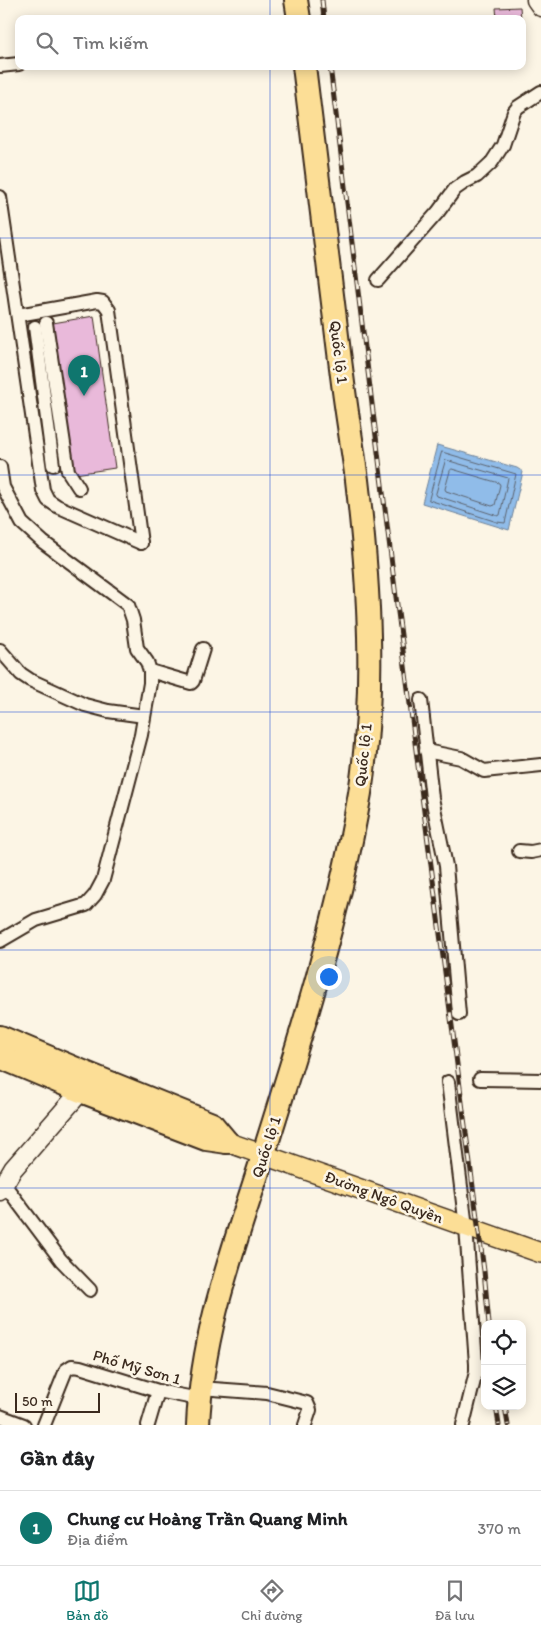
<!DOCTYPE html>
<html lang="vi">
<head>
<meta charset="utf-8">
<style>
	:root { --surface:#fff; --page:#f2f2f2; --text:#202124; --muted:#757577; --line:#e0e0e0; --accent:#0f766e }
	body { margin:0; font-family:Itim,sans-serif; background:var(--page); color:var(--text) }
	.controls { position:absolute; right:15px; bottom:15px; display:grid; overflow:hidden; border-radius:10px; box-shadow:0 2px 12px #0003 }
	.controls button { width:45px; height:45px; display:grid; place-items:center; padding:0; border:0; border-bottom:1px solid var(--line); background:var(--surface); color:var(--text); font:25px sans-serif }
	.scale { position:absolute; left:15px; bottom:12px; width:85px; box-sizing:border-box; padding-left:5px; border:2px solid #3b2a1e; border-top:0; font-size:14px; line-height:18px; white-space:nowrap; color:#3b2a1e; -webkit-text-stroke:4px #fcf5e5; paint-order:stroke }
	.you { position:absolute; left:328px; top:976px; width:18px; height:18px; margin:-12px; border:4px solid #fff; border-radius:50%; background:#1a73e8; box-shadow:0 0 0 8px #1a73e833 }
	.badge { display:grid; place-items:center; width:32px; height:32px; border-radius:50%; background:var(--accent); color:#fff; font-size:16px; font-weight:700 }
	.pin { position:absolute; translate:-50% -41px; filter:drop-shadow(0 1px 2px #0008) }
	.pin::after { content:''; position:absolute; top:26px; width:18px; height:15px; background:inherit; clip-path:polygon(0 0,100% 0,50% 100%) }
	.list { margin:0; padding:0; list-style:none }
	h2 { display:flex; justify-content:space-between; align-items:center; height:65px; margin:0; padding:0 20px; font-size:21px }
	h2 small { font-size:16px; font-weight:400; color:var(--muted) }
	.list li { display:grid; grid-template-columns:32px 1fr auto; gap:15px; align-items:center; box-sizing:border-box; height:75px; padding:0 20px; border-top:1px solid var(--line) }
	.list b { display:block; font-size:19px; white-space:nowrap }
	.list p { margin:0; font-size:16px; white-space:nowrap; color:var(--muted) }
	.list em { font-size:16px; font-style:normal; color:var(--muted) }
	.icon { flex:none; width:28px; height:28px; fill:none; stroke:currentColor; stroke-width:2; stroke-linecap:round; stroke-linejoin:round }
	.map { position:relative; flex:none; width:541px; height:1425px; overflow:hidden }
	.search { position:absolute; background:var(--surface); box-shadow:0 2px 12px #0003; left:15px; right:15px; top:15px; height:55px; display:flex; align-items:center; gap:12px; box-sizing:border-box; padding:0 18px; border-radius:10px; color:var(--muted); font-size:19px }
	.sheet { height:140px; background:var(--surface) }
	nav { display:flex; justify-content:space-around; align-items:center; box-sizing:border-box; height:70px; border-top:1px solid var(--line); background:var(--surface); font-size:14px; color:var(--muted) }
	nav a { display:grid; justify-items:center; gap:2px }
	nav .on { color:var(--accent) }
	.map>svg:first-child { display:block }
	.water { fill:#90bce9; stroke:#6e8298 }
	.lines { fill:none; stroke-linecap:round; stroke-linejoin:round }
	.shore { stroke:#5d646f; stroke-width:1 }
	.building { fill:#e9b9da; stroke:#3b2a1e }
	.street-casing { stroke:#3b2a1e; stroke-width:16 }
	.secondary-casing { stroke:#3b2a1e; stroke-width:21 }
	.primary-casing { stroke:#3b2a1e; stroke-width:22 }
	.highway-casing { stroke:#3b2a1e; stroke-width:26 }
	.street { stroke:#fcf5e5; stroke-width:12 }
	.secondary { stroke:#fcf5e5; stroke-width:18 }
	.primary { stroke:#fcde96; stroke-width:19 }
	.highway { stroke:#fcde96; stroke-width:22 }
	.rail-casing { stroke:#3b2a1e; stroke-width:5 }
	.rail { stroke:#fcf5e5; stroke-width:3; stroke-dasharray:9; stroke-linecap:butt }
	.grid { fill:none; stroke:#1d4ed8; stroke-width:1; stroke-opacity:0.55 }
	.labels { text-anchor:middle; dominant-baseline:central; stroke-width:5; stroke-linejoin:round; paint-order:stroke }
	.street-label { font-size:16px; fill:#3b2a1e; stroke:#fcf5e5 }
</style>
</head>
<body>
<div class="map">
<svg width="541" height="1425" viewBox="0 0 541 1425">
	<rect width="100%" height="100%" fill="#fcf5e5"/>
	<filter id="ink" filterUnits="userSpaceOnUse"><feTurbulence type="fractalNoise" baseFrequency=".02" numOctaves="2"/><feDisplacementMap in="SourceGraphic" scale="10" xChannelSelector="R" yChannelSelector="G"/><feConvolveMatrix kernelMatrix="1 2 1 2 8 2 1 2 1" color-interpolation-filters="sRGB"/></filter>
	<g filter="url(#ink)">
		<path class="water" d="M437,445L517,468L523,472L509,530L422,503Z"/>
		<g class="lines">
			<g class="shore">
				<path d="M442,452L516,474L505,523L497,522L429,500Z"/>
				<path d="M446,460L508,478L500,515L498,516L437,496L436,494Z"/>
				<path d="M452,469L499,483L500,485L495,505L492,506L446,491L445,489L450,471Z"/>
			</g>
		</g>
		<g class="building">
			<path d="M520,7L521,19H497L496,8Z"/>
			<path d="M94,316L115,468L75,474L53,323Z"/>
		</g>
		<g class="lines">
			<defs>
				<g id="street">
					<path d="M0,66L19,64"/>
					<path d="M0,197L43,490L48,500L57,506L141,543"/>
					<path d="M378,280L438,212L455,189L465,182L477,176L492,162L503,145L514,112L518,107L541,92"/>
					<path d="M18,315L97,301L103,302L109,310L141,543"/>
					<path d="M46,323L68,471L79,488"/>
					<path d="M35,327L53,465"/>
					<path d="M0,467L3,487L22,523L43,542L128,605L133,620L137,648L147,662L150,671V683L141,735L103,880L95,895L86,905L36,920L0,941"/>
					<path d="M0,650L21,674L30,680L85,705L108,711L144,716"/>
					<path d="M150,671L191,683L193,681L203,649"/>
					<path d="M421,700L432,798L446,866L459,1014"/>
					<path d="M426,751L461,758L484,771L541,765"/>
					<path d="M519,851L531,852L541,850"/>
					<path d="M480,1079L541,1080"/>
					<path d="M448,1082L466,1227L476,1364V1372L463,1425"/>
					<path d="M4,1184L61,1260L90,1290"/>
					<path d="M200,1388L267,1393L307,1403L310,1410L305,1425"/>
					<path d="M0,1416L24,1425"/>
					<path d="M44,1425L66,1370L72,1366L80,1367L158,1391L199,1399"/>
					<path d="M148,1425L158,1391"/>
				</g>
				<g id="secondary">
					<path d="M536,0L541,7"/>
					<path d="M0,1191L13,1169L81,1091"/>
				</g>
				<path id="primary" d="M227,1142L541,1253"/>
				<g id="highway">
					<path d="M296,0L299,19"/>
					<path d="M0,1037L88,1074L212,1124L227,1142"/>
					<path d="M0,1057L81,1091L206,1139L227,1142"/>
					<path d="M198,1425C202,1330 235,1245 263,1156C301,1036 339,916 360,793C376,690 369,583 357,480C353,451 348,421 344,391C330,283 317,175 304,66"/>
				</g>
			</defs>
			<use href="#street" class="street-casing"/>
			<use href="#secondary" class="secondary-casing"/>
			<use href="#primary" class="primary-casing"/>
			<use href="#highway" class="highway-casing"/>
			<use href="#street" class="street"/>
			<use href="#secondary" class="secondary"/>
			<use href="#primary" class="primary"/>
			<use href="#highway" class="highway"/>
			<defs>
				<g id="rail">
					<path d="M322,0L324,19"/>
					<path d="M330,66L396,597L484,1271L489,1324"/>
					<path d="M496,1406L499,1425"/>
					<path d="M505,1406L508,1425"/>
				</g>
			</defs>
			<use href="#rail" class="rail-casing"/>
			<use href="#rail" class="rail"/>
		</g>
	</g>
	<path class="grid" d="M270,0V19M270,66V1425M0,238H541M0,475H541M0,712H541M0,950H541M0,1188H541"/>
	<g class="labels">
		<g class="street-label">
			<text transform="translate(339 352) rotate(83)">Quốc lộ 1</text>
			<text transform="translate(363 755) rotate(-84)">Quốc lộ 1</text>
			<text transform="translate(266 1147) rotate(-72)">Quốc lộ 1</text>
			<text transform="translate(384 1197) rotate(20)">Đường Ngô Quyền</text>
			<text transform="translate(137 1367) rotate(16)">Phố Mỹ Sơn 1</text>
		</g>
	</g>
</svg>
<div class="controls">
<button><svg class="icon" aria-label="locate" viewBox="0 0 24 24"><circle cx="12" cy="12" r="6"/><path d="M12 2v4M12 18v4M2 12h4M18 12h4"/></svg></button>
<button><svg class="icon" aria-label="layers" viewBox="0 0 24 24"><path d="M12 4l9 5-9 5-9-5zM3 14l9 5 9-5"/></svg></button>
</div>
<div class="scale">50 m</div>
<div class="you"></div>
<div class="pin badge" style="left:84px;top:396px">1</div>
<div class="search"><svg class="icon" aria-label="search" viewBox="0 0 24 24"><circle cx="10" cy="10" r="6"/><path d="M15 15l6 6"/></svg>Tìm kiếm</div>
</div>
<section class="sheet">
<h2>Gần đây<small></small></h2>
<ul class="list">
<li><span class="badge">1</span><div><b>Chung cư Hoàng Trần Quang Minh</b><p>Địa điểm</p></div><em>370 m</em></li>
</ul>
</section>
<nav>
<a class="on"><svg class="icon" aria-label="map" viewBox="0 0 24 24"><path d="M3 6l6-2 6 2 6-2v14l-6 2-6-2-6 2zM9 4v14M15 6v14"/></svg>Bản đồ</a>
<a><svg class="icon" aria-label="directions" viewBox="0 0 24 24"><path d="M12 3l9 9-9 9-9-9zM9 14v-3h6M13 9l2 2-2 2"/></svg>Chỉ đường</a>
<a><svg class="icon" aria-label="saved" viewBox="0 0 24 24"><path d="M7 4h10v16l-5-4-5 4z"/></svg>Đã lưu</a>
</nav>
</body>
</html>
